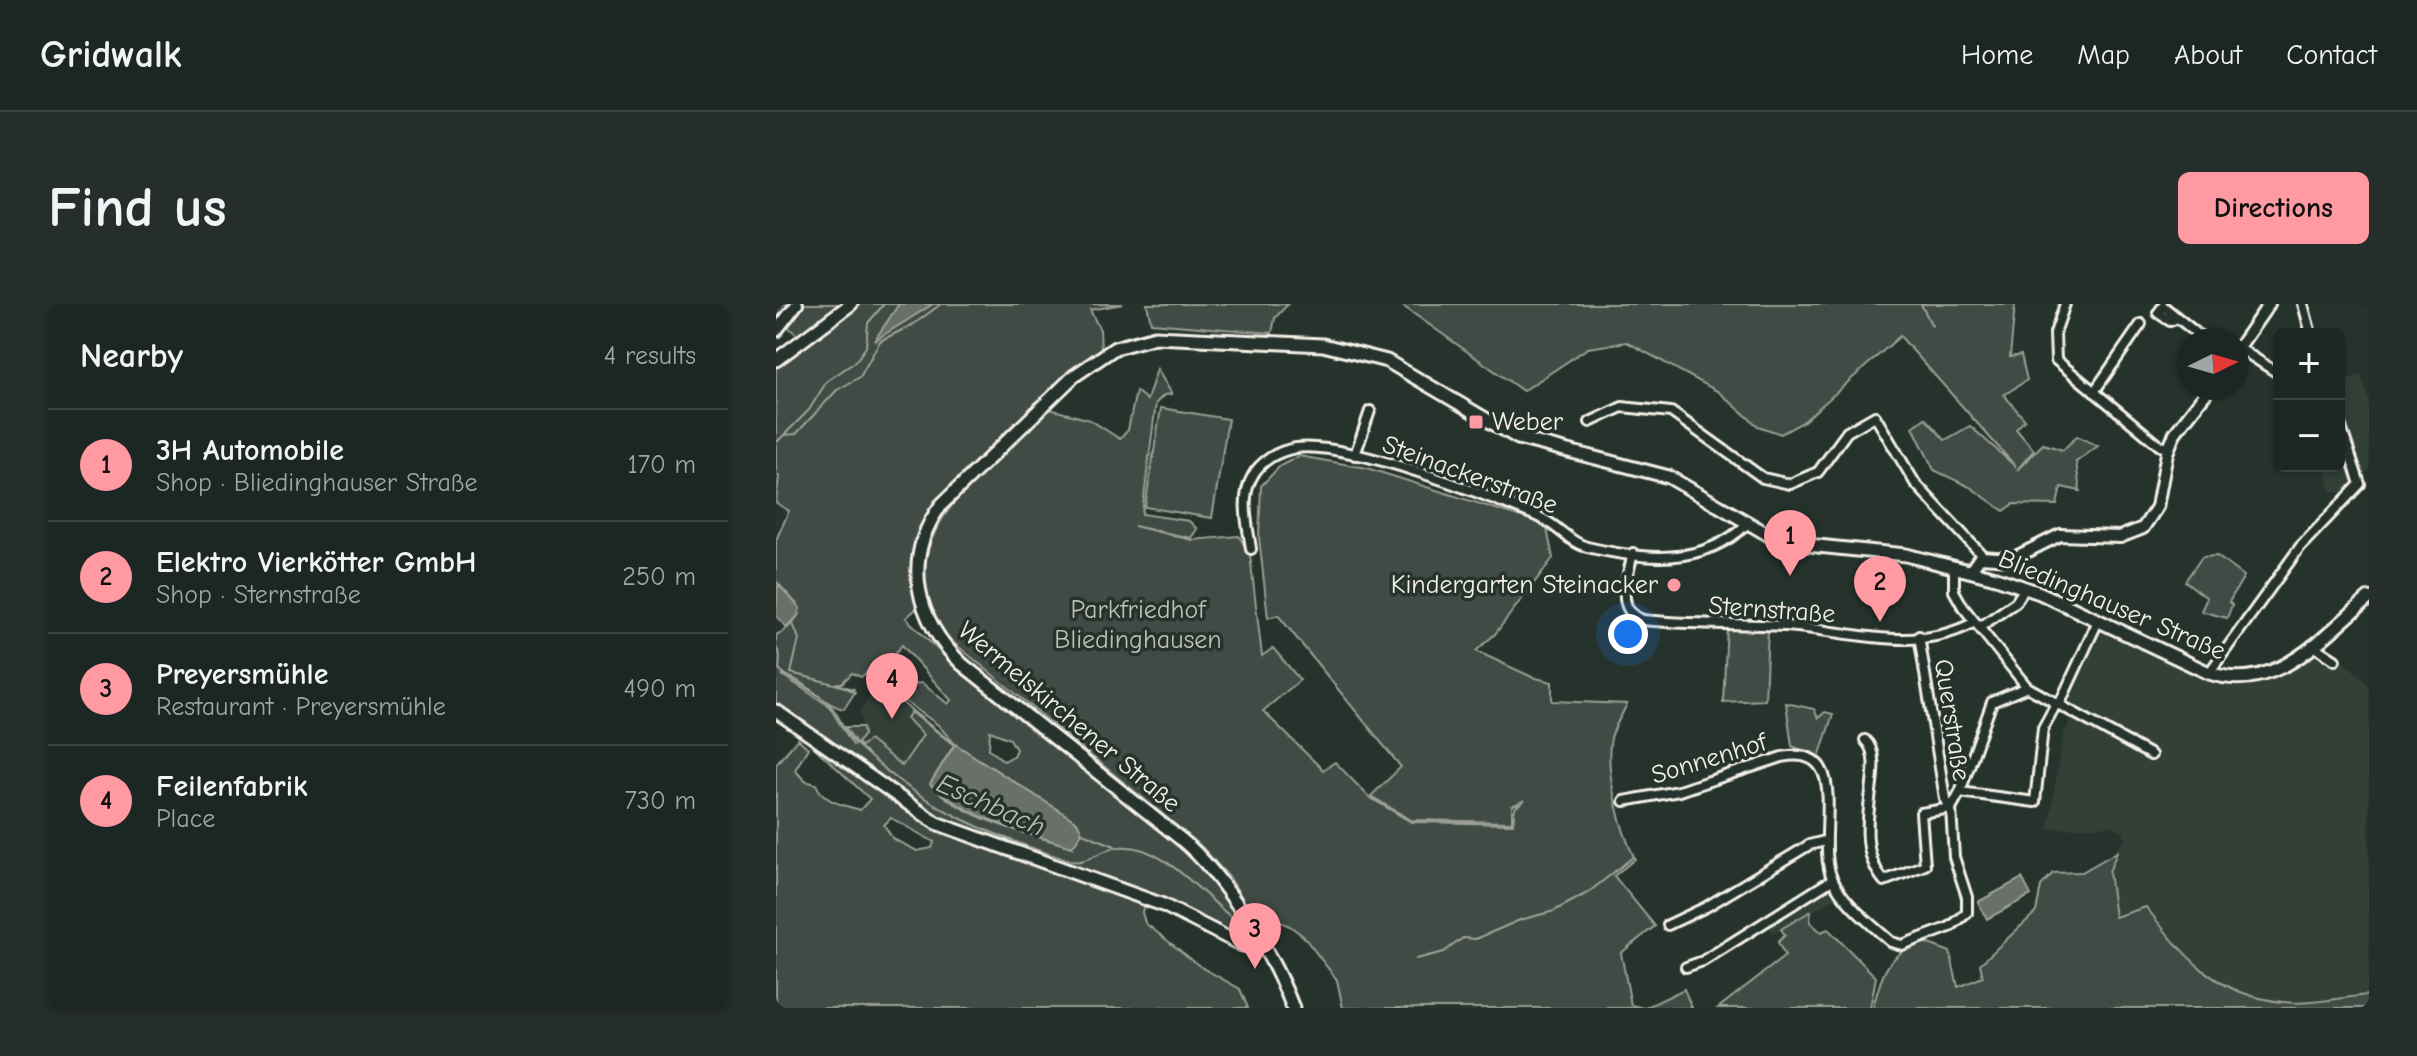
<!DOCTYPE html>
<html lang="en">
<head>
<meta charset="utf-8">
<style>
	:root { --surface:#1c2622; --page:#252e2a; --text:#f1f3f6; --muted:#a0a5a5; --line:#3a4340; --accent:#ff9aa2 }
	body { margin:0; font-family:"Comic Neue",sans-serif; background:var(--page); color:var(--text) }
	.controls { position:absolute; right:24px; top:24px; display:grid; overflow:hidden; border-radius:12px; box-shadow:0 2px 6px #0004 }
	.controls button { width:72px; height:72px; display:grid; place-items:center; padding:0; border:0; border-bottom:2px solid var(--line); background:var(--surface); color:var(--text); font:40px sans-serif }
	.compass { position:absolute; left:1401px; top:24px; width:72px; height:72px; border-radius:50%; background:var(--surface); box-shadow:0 2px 6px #0004; rotate:85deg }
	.you { position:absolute; left:852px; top:330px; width:28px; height:28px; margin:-20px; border:6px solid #fff; border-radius:50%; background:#1a73e8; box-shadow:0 0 0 12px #1a73e833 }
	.badge { display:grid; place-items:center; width:52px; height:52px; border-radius:50%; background:var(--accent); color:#111; font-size:26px; font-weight:700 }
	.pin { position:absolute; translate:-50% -66px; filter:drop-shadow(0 2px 4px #0008) }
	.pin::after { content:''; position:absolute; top:42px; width:28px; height:24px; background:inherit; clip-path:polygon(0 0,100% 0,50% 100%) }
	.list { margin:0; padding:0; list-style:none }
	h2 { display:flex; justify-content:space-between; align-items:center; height:104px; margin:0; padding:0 32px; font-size:34px }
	h2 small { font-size:26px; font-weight:400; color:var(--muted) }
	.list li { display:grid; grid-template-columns:52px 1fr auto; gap:24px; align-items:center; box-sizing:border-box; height:112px; padding:0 32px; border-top:2px solid var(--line) }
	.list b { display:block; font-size:30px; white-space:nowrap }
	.list p { margin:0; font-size:26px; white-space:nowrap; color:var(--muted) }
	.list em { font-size:26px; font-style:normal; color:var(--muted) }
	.map { position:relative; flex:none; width:1593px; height:704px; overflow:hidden; border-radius:12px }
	header { display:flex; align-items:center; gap:48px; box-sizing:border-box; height:112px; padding:0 40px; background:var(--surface); border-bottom:2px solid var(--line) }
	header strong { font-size:38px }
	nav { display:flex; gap:44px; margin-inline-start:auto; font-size:28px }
	.intro { display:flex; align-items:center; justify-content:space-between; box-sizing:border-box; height:192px; padding:0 48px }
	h1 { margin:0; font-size:56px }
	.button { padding:20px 36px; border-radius:12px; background:var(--accent); color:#111; font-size:28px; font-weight:700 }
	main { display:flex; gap:48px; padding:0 48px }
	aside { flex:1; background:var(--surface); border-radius:12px; box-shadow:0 2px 6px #0004 }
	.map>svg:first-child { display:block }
	.built { fill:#333f39 }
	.green { fill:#414b45; stroke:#9a9e96; stroke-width:2; fill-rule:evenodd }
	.water { fill:#676f68; stroke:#9fa39b; stroke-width:2 }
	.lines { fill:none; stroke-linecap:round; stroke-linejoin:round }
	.stream { stroke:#9fa39b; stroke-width:2 }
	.minor-casing { stroke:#f4f1e8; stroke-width:14 }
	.tertiary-casing { stroke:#f4f1e8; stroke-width:16 }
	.secondary-casing { stroke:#f4f1e8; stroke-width:17 }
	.minor { stroke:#26332d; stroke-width:8 }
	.tertiary { stroke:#26332d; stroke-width:10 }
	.secondary { stroke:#26332d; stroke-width:11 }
	.poi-dot { fill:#ff9aa2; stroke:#26332d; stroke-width:3 }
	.labels { text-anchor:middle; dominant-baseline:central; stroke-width:7; stroke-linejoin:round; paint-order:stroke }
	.poi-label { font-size:26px; fill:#f4f1e8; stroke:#26332d; text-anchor:start }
	.street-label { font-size:26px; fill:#f4f1e8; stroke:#26332d }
	.park-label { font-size:26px; fill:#bebfb7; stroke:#26332d }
	.water-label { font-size:28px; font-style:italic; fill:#bcbdb5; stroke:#26332d }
</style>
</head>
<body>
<header>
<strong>Gridwalk</strong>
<nav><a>Home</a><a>Map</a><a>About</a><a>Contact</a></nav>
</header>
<div class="intro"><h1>Find us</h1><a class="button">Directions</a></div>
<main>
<aside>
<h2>Nearby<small>4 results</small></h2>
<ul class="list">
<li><span class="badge">1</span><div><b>3H Automobile</b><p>Shop · Bliedinghauser Straße</p></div><em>170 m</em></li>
<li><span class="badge">2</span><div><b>Elektro Vierkötter GmbH</b><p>Shop · Sternstraße</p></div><em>250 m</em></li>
<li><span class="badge">3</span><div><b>Preyersmühle</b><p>Restaurant · Preyersmühle</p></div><em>490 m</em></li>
<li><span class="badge">4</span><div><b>Feilenfabrik</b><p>Place</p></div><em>730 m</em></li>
</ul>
</aside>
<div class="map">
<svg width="1593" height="704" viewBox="0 0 1593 704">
	<rect width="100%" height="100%" fill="#26332d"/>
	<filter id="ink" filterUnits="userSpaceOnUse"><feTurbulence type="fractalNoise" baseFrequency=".0125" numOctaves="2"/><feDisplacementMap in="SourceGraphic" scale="16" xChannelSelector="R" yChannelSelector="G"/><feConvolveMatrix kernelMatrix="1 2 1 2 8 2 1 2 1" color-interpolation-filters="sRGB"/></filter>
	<g filter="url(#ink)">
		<g class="built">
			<path d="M1585,71L1593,98V165L1572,189L1555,188L1548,162H1563V119L1568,118L1563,103V77Z"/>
			<path d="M1323,323L1446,379L1459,381L1483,379L1505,371L1542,342L1579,367L1593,382V691L1508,699L1447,684L1412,655L1370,603L1339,613L1333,568L1340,545L1349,536L1347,528L1336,522L1272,525L1287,432L1298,409L1284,402Z"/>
			<path d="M99,383L135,408L132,414L147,431L126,462L98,443L80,439L88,431L84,407Z"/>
			<path d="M1053,584L1060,594L997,630L991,620Z"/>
		</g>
		<g class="green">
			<path d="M0,0H69L24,33L3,16L0,19Z"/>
			<path d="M79,0H347L314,6L324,26L325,45L306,58C279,83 252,109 225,134C176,180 119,229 141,304L130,314L170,354L411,545L451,593L470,624L467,635L167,518L0,404V331C11,326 21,317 24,304L0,277V236L13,207L0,199L3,172L0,170V63ZM126,341L175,396L172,400L146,379L129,381L122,392L162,421L179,440L247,484L296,543C247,528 191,517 154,480L178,441L135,408L131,414L147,431L126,462L93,436L85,442L81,439L88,431L87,423H69L80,439L77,441L53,402L6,371C29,374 46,401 68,405L79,388L60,379H66L76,369L85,373L100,360L116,353ZM214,427L234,435L240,445L237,452L228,457L213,445Z"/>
			<path d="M371,0H512L499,14L496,29L375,19Z"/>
			<path d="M624,0H1239L1234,53L1245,51L1251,76L1228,91L1249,116L1240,125L1258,146L1241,166L1267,140L1287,146L1301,132L1322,142L1300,158L1304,187L1285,183L1281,201L1238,200L1228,207L1194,183L1158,166L1137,123L1149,114L1169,136L1194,122L1240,163L1124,32L1027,118L1005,130L982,122L943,88L851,38L812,44L747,87Z"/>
			<path d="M381,65L396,90L388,91L380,99L366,210L413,217L421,225L415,234L358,222L416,236L463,232L474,251L486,352L497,344L524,376L487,407L547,466L559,458L593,493L635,518L737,520L739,504L749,496L736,502V518L635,516L595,492L625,463L502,311L492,314L483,233L485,182L504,162L523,152L591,164L761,218L771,225L777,254L719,330L700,347L756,373L776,378V397L851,400C846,411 838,423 835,434C828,466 845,527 859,555L838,572L879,622L845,649L855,701L869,704L908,685L916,704H567L561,676L527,632L514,622L473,605L454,574L425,542L172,334C121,257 163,209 220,155C237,139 254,118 274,105L314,116L344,135L352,126L360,87L371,96Z"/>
			<path d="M385,104L452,115L436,214L369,203Z"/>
			<path d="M1441,252L1468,272L1453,298L1456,301L1451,314L1425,307L1431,294L1409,277L1426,253Z"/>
			<path d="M951,322L992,324L989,396L947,398Z"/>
			<path d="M1010,399L1038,405L1042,414L1049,408L1057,410L1043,453L1016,442Z"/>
			<path d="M26,432L139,510L369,598L366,608L369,619L425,663L464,685L472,704H0V460L22,435L32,444L19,466L29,477L40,480C47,498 67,501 84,506L94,495ZM115,514L158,538L156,544L141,547L117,535L108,521Z"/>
			<path d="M1341,548L1333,568L1339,613L1370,603C1409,653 1439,691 1507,698C1534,701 1566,693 1593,691V704H1097C1105,671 1111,651 1145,637L1174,648L1182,683L1207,673L1204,660L1260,608L1265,582L1277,569L1306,568Z"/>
			<path d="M1035,607L1034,618L1045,628L1052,625L1100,673L1094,704H942L1009,652L1002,638L1009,631L1005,625Z"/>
		</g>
		<g class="water">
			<path d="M123,0H157L98,37Z"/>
			<path d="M2,280L24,304L22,312L10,323L0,312Z"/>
			<path d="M179,440L301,518L306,529L296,543C247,527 193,516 154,480Z"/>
			<path d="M1246,574L1255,591L1211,615L1202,598Z"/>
		</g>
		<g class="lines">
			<g class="stream">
				<path d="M1145,0L1156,22"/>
				<path d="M9,131L20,130L61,86L84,73L104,37L138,20L165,0"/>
				<path d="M0,139L33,106L51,77L79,58L90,43L92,19L108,0"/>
				<path d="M16,317L23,335L15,369L78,385"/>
				<path d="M0,343L4,352L3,365C18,380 38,386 53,400C65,412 67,429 80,440C147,504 206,528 292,556C308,562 322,547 338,544C382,534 425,590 455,613"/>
				<path d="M120,394L178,440"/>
				<path d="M304,528L339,542"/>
				<path d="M640,655L668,648L687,634L700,635L744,616L778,607L813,588L857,553"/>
			</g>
			<defs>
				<g id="minor">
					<path d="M1289,0L1279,29L1280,56L1384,142L1392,144"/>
					<path d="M1527,0L1535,30"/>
					<path d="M1399,15L1394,17L1382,9L1387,2L1429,36"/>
					<path d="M1463,44L1503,70"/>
					<path d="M1318,88L1365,20"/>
					<path d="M814,118L846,103L895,108L987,174L1014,180L1042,168L1071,128L1099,112L1139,179L1207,252"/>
					<path d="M579,151L594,107"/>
					<path d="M475,245C472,223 464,194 476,173C484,157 502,147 520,144C573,137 713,192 765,214C781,221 794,239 811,243C867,256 927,263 971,220"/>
					<path d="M857,249C852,273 837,306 867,316C914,321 961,319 1009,322C1070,326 1137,351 1197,319"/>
					<path d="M1178,262V287L1187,303L1251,383L1375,451"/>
					<path d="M1204,323L1240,298L1249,284"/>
					<path d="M1143,332L1169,495L1175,504"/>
					<path d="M1536,341L1559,356"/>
					<path d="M1433,369L1524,243L1584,180L1563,117"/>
					<path d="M1283,401L1322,317"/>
					<path d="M1089,436C1115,460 1069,530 1108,577L1149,561L1145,509L1175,504"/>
					<path d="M1184,488L1259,498L1267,424L1280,400"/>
					<path d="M848,497L903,487L1006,453C1079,439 1038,534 1056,574C1067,599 1095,620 1115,638L1126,641L1174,623L1191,609V593L1178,553L1175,504L1184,488L1216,398L1251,383"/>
					<path d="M892,621L930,603L1033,541L1049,537"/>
					<path d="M910,663L927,657L1056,576"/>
				</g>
				<g id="tertiary">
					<path d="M0,27L21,0"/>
					<path d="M1461,46L1493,0"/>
					<path d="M1195,266L1204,253L1236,255L1284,231L1344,233L1367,224L1381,203L1391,149L1399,129L1434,84"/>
				</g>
				<g id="secondary">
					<path d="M0,56L75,0"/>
					<path d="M0,407L160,519L387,601L466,641L481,637"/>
					<path d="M517,704C498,653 448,571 406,536L186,360C140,316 125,256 165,201L298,72L339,44L379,33L547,41L611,57L742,134L893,173L998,234L1022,240L1130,251L1220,274L1264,289L1433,369C1500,391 1546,333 1593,294"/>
				</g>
			</defs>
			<use href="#minor" class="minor-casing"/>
			<use href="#tertiary" class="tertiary-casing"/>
			<use href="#secondary" class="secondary-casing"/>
			<use href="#minor" class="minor"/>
			<use href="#tertiary" class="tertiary"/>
			<use href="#secondary" class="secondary"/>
		</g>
	</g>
	<g class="poi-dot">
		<rect x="692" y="110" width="16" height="16" rx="4"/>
		<circle cx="898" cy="281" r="8"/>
	</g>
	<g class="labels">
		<g class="poi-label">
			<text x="716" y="118">Weber</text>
			<text x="882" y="281" text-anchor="end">Kindergarten Steinacker</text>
		</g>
		<g class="street-label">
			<text transform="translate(694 171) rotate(20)">Steinackerstraße</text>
			<text transform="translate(1336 301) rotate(23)">Bliedinghauser Straße</text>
			<text transform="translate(996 306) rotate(4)">Sternstraße</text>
			<text transform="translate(293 413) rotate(40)">Wermelskirchener Straße</text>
			<text transform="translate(1176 416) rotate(81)">Querstraße</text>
			<text transform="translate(933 455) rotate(-17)">Sonnenhof</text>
		</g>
		<g class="park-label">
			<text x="362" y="306">Parkfriedhof<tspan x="362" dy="30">Bliedinghausen</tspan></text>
		</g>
		<g class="water-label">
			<text transform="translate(215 501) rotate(24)">Eschbach</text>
		</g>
	</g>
</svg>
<div class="controls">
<button>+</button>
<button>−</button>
</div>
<svg class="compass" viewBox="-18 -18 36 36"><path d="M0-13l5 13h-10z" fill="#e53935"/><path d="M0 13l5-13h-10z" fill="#a0a5a5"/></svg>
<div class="you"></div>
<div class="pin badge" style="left:1014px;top:272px">1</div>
<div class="pin badge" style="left:1104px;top:318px">2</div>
<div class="pin badge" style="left:479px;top:665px">3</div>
<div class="pin badge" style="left:116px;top:415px">4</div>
</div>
</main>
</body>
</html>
